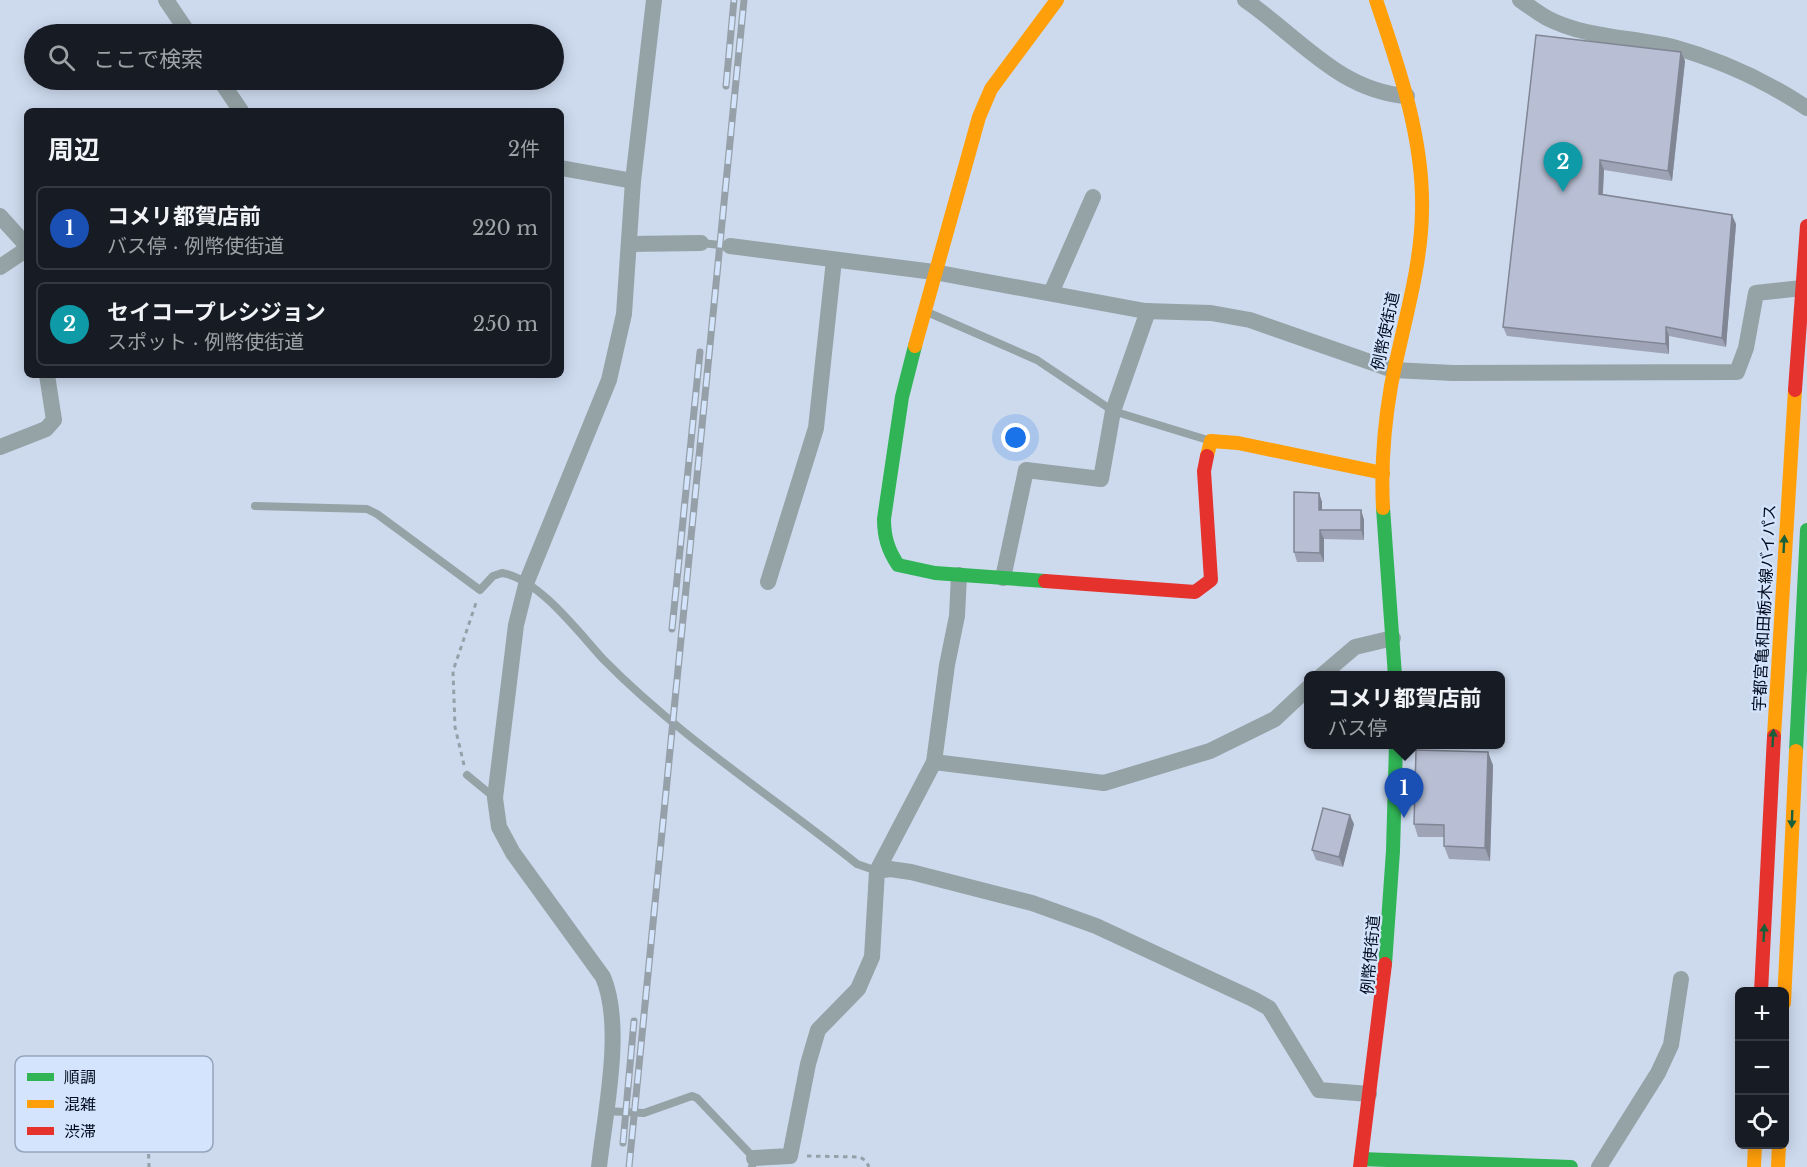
<!DOCTYPE html>
<html lang="ja">
<head>
<meta charset="utf-8">
<style>
	:root { --surface:#171b24; --page:#20242c; --text:#f1f3f6; --muted:#9ea1a6; --line:#363941; --accent:#a5abb6 }
	body { margin:0; font-family:"Libre Baskerville","Noto Sans JP",serif; background:var(--page); color:var(--text) }
	.controls { position:absolute; right:18px; bottom:18px; display:grid; overflow:hidden; border-radius:9px; box-shadow:0 3px 15px #0003 }
	.controls button { width:54px; height:54px; display:grid; place-items:center; padding:0; border:0; border-bottom:2px solid var(--line); background:var(--surface); color:var(--text); font:30px sans-serif }
	.you { position:absolute; left:1016px; top:438px; width:21px; height:21px; margin:-15px; border:4px solid #fff; border-radius:50%; background:#1a73e8; box-shadow:0 0 0 9px #1a73e833 }
	.badge { display:grid; place-items:center; width:39px; height:39px; border-radius:50%; background:var(--accent); color:#fff; font-size:20px; font-weight:700 }
	.pin { position:absolute; translate:-50% -50px; filter:drop-shadow(0 2px 3px #0008) }
	.pin::after { content:''; position:absolute; top:32px; width:21px; height:18px; background:inherit; clip-path:polygon(0 0,100% 0,50% 100%) }
	.popup { position:absolute; left:1304px; top:671px; width:201px; height:78px; box-sizing:border-box; display:grid; place-content:center; border-radius:9px; background:var(--surface); filter:drop-shadow(0 2px 4px #0005); font-size:20px; white-space:nowrap; color:var(--muted) }
	.popup b { font-size:22px; color:var(--text) }
	.popup::after { content:''; position:absolute; left:50%; top:100%; margin-left:-12px; border:12px solid transparent; border-top-color:var(--surface) }
	.list { margin:0; padding:0; list-style:none }
	h2 { display:flex; justify-content:space-between; align-items:center; height:78px; margin:0; padding:0 24px; font-size:26px }
	h2 small { font-size:20px; font-weight:400; color:var(--muted) }
	.list li { display:grid; grid-template-columns:39px 1fr auto; gap:18px; align-items:center; box-sizing:border-box; height:84px; margin:0 12px 12px; padding:0 12px; border:2px solid var(--line); border-radius:9px }
	.list b { display:block; font-size:22px; white-space:nowrap }
	.list p { margin:0; font-size:20px; white-space:nowrap; color:var(--muted) }
	.list em { font-size:20px; font-style:normal; color:var(--muted) }
	.icon { flex:none; width:33px; height:33px; fill:none; stroke:currentColor; stroke-width:2; stroke-linecap:round; stroke-linejoin:round }
	.map { position:relative; flex:none; width:1807px; height:1167px; overflow:hidden }
	.search { position:absolute; background:var(--surface); box-shadow:0 3px 15px #0003; left:24px; top:24px; width:540px; height:66px; display:flex; align-items:center; gap:15px; box-sizing:border-box; padding:0 21px; border-radius:33px; color:var(--muted); font-size:22px }
	.panel { position:absolute; background:var(--surface); box-shadow:0 3px 15px #0003; left:24px; top:108px; width:540px; height:270px; border-radius:9px }
	.map>svg:first-child { display:block }
	.lines { fill:none; stroke-linecap:round; stroke-linejoin:round }
	.path { stroke:#96a0a8; stroke-width:3; stroke-dasharray:4.5 4.5; stroke-linecap:butt }
	.lane { stroke:#95a3a6; stroke-width:8 }
	.street { stroke:#95a3a6; stroke-width:16 }
	.fast { stroke:#30b455; stroke-width:14 }
	.slow { stroke:#ff9f0a; stroke-width:14 }
	.jam { stroke:#e5322d; stroke-width:14 }
	.rail-casing { stroke:#96a0a8; stroke-width:7 }
	.rail { stroke:#d4e4fc; stroke-width:4.5; stroke-dasharray:14; stroke-linecap:butt }
	.wall { fill:#9ea4b6 }
	.shaded-wall { fill:#818694 }
	.building { fill:#b8bfd4; stroke:#818694; stroke-width:1.5 }
	.oneway { fill:#19603a }
	.labels { text-anchor:middle; dominant-baseline:central; stroke-width:4.5; stroke-linejoin:round; paint-order:stroke }
	.street-label { font-size:16px; fill:#020b1f; stroke:#d4e4fc }
	.key { fill:#d4e4fc; stroke:#95a3ba; stroke-width:1.5 }
	.key-label { font-size:16px; fill:#020b1f }
</style>
</head>
<body>
<div class="map">
<svg width="1807" height="1167" viewBox="0 0 1807 1167">
	<rect width="100%" height="100%" fill="#cddaee"/>
	<g class="lines">
		<g class="path">
			<path d="M464,765L455,727L453,671L477,600"/>
			<path d="M148,1136L149,1167"/>
			<path d="M807,1156L860,1157L866,1161L869,1167"/>
		</g>
		<g class="lane">
			<path d="M701,243L730,246"/>
			<path d="M927,312L1037,360L1113,411L1211,441"/>
			<path d="M255,506L367,509L377,514L480,590L493,576L502,573C538,578 579,633 604,660C680,737 773,797 857,864L877,871"/>
			<path d="M467,775L495,798"/>
			<path d="M605,1111L644,1113L692,1096L697,1098L754,1158L752,1167"/>
		</g>
		<g class="street">
			<path d="M166,0L189,34"/>
			<path d="M1245,0C1299,37 1339,91 1407,96"/>
			<path d="M1520,0C1529,6 1538,13 1547,18C1585,38 1632,37 1673,47C1721,60 1766,81 1807,108"/>
			<path d="M220,80L241,111"/>
			<path d="M561,168L633,181"/>
			<path d="M0,216L27,246"/>
			<path d="M629,244L701,243"/>
			<path d="M730,246L934,272L1145,311L1211,313L1250,320L1393,370L1453,373L1737,372L1746,348L1756,293L1802,288"/>
			<path d="M0,267L27,249"/>
			<path d="M1051,293L1093,197"/>
			<path d="M0,447L46,429L54,420L47,375"/>
			<path d="M1003,578L1026,470L1101,479L1113,411L1148,311"/>
			<path d="M768,582L816,428L834,260"/>
			<path d="M1321,676L1355,647L1393,638"/>
			<path d="M934,762L1104,783L1210,751L1275,719L1308,688"/>
			<path d="M877,871L934,762L947,665L957,616L959,575"/>
			<path d="M754,1158L790,1156L808,1064L818,1030L858,989L872,957L877,871L890,869L911,872L1032,903L1096,926L1253,999L1269,1008L1319,1090L1369,1094"/>
			<path d="M599,1167C605,1113 624,1026 603,977L513,853L499,827L495,798L516,625L527,581L609,380L624,314L633,181L654,0"/>
			<path d="M1599,1167L1658,1073L1671,1045L1681,979"/>
		</g>
		<g class="fast">
			<path d="M915,346L902,397L884,519C884,537 888,550 898,565L935,573L1045,581"/>
			<path d="M1383,508L1395,676"/>
			<path d="M1796,751L1807,530"/>
			<path d="M1385,964L1393,851L1396,744"/>
			<path d="M1361,1159L1571,1167"/>
		</g>
		<g class="slow">
			<path d="M1376,0C1399,68 1424,139 1422,212C1421,271 1402,328 1391,386C1384,426 1381,467 1383,508"/>
			<path d="M915,346L979,117L991,89L1057,0"/>
			<path d="M1207,456L1211,441L1238,443L1383,473"/>
			<path d="M1774,736L1795,390"/>
			<path d="M1784,1003L1796,751"/>
			<path d="M1754,1167L1755,1144"/>
			<path d="M1778,1167L1779,1144"/>
		</g>
		<g class="jam">
			<path d="M1795,390L1807,226"/>
			<path d="M1045,581L1195,592L1211,580L1204,471L1207,456"/>
			<path d="M1761,992L1774,736"/>
			<path d="M1360,1167L1385,964"/>
		</g>
		<defs>
			<g id="rail">
				<path d="M726,86L734,0"/>
				<path d="M672,629L700,352"/>
				<path d="M623,1143L634,1021"/>
				<path d="M629,1167L744,0"/>
			</g>
		</defs>
		<use href="#rail" class="rail-casing"/>
		<use href="#rail" class="rail"/>
	</g>
	<g class="wall">
		<path d="M1536,35L1681,52L1685,61L1672,181L1604,170L1603,194L1736,224L1726,347L1669,336V354L1507,336L1503,327Z"/>
		<path d="M1319,493L1322,502V510H1361L1364,520V540L1324,539V562H1297L1294,552Z"/>
		<path d="M1493,765L1490,861L1449,859L1444,846V837H1418L1414,824Z"/>
		<path d="M1354,824L1343,867L1316,860L1312,850Z"/>
	</g>
	<g class="shaded-wall">
		<path d="M1681,52L1685,61L1672,181L1668,171Z"/>
		<path d="M1600,160L1604,170L1602,204L1599,194Z"/>
		<path d="M1732,215L1736,224L1726,347L1722,338Z"/>
		<path d="M1666,327L1669,336V354L1666,344Z"/>
		<path d="M1319,493L1322,502V519L1319,510Z"/>
		<path d="M1361,510L1364,520V540L1361,530Z"/>
		<path d="M1320,530L1324,539V562L1320,553Z"/>
		<path d="M1488,752L1493,765L1490,861L1485,848Z"/>
		<path d="M1350,815L1354,824L1343,867L1339,857Z"/>
	</g>
	<g class="building">
		<path d="M1536,35L1681,52L1668,171L1600,160L1599,194L1732,215L1722,338L1666,327V344L1503,327Z"/>
		<path d="M1294,492L1319,493V510H1361V530H1320V553L1294,552Z"/>
		<path d="M1416,750L1488,752L1485,848L1444,846V825L1414,824Z"/>
		<path d="M1323,808L1350,815L1339,857L1312,850Z"/>
	</g>
	<defs><path id="oneway-solid" d="M-6-.8H1V-3.2L6.5 0L1 3.2V.8H-6Z" transform="scale(1.5)"/></defs>
	<g class="oneway">
		<use href="#oneway-solid" transform="translate(1784 544) rotate(-87)"/>
		<use href="#oneway-solid" transform="translate(1773 738) rotate(-87)"/>
		<use href="#oneway-solid" transform="translate(1792 819) rotate(92)"/>
		<use href="#oneway-solid" transform="translate(1764 933) rotate(-87)"/>
	</g>
	<g class="labels">
		<g class="street-label">
			<text transform="translate(1385 331) rotate(-78)">例幣使街道</text>
			<text transform="translate(1764 608) rotate(-87)">宇都宮亀和田栃木線バイパス</text>
			<text transform="translate(1370 955) rotate(-85)">例幣使街道</text>
		</g>
	</g>
	<rect x="15" y="1056" width="198" height="96" rx="9" class="key"/>
	<rect x="27" y="1073" width="27" height="8" fill="#30b455"/>
	<rect x="27" y="1100" width="27" height="8" fill="#ff9f0a"/>
	<rect x="27" y="1127" width="27" height="8" fill="#e5322d"/>
	<g class="key-label">
		<text x="64" y="1083">順調</text>
		<text x="64" y="1110">混雑</text>
		<text x="64" y="1137">渋滞</text>
	</g>
</svg>
<div class="controls">
<button>+</button>
<button>−</button>
<button><svg class="icon" aria-label="locate" viewBox="0 0 24 24"><circle cx="12" cy="12" r="6"/><path d="M12 2v4M12 18v4M2 12h4M18 12h4"/></svg></button>
</div>
<div class="you"></div>
<div class="pin badge" style="left:1404px;top:818px;background:#1a4fb4">1</div>
<div class="popup"><b>コメリ都賀店前</b>バス停</div>
<div class="pin badge" style="left:1563px;top:192px;background:#0f9aa8">2</div>
<div class="search"><svg class="icon" aria-label="search" viewBox="0 0 24 24"><circle cx="10" cy="10" r="6"/><path d="M15 15l6 6"/></svg>ここで検索</div>
<section class="panel">
<h2>周辺<small>2件</small></h2>
<ul class="list">
<li><span class="badge" style="background:#1a4fb4">1</span><div><b>コメリ都賀店前</b><p>バス停 · 例幣使街道</p></div><em>220 m</em></li>
<li><span class="badge" style="background:#0f9aa8">2</span><div><b>セイコープレシジョン</b><p>スポット · 例幣使街道</p></div><em>250 m</em></li>
</ul>
</section>
</div>
</body>
</html>
